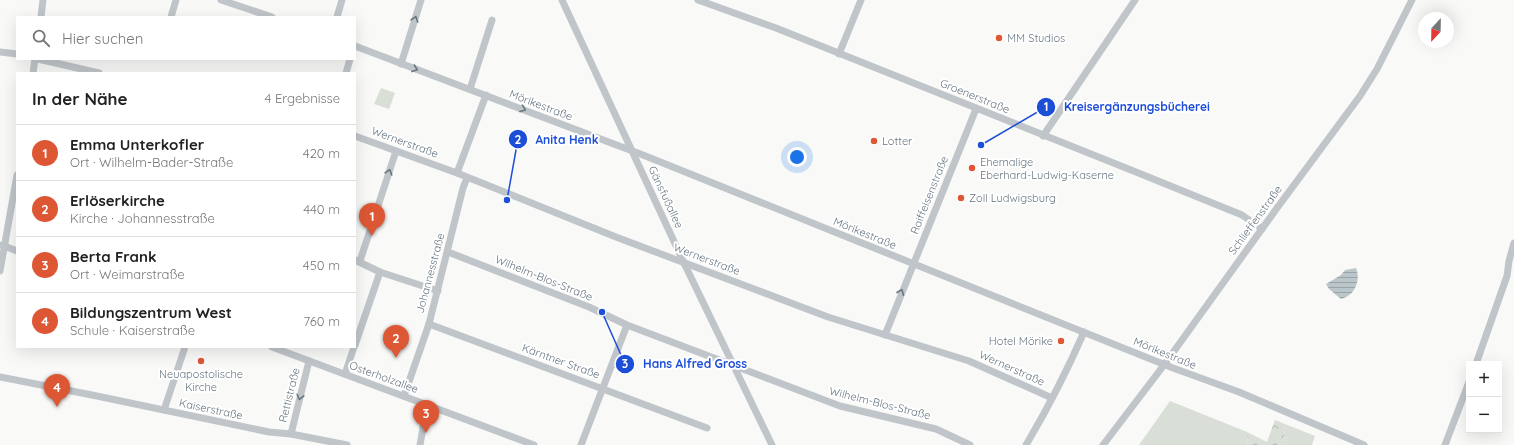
<!DOCTYPE html>
<html lang="de">
<head>
<meta charset="utf-8">
<style>
	:root { --surface:#fff; --page:#f2f2f2; --text:#222; --muted:#767676; --line:#e0e0e0; --accent:#dd5734 }
	body { margin:0; font-family:Quicksand,sans-serif; background:var(--page); color:var(--text) }
	.controls { position:absolute; right:12px; bottom:12px; display:grid; overflow:hidden; border-radius:0px; box-shadow:0 4px 16px #0002 }
	.controls button { width:36px; height:36px; display:grid; place-items:center; padding:0; border:0; border-bottom:1px solid var(--line); background:var(--surface); color:var(--text); font:20px sans-serif }
	.compass { position:absolute; left:1418px; top:12px; width:36px; height:36px; border-radius:50%; background:var(--surface); box-shadow:0 4px 16px #0002; rotate:202deg }
	.you { position:absolute; left:797px; top:157px; width:14px; height:14px; margin:-10px; border:3px solid #fff; border-radius:50%; background:#1a73e8; box-shadow:0 0 0 6px #1a73e833 }
	.badge { display:grid; place-items:center; width:26px; height:26px; border-radius:50%; background:var(--accent); color:#fff; font-size:13px; font-weight:700 }
	.pin { position:absolute; translate:-50% -33px; filter:drop-shadow(0 1px 2px #0008) }
	.pin::after { content:''; position:absolute; top:21px; width:14px; height:12px; background:inherit; clip-path:polygon(0 0,100% 0,50% 100%) }
	.list { margin:0; padding:0; list-style:none }
	h2 { display:flex; justify-content:space-between; align-items:center; height:52px; margin:0; padding:0 16px; font-size:17px }
	h2 small { font-size:13px; font-weight:400; color:var(--muted) }
	.list li { display:grid; grid-template-columns:26px 1fr auto; gap:12px; align-items:center; box-sizing:border-box; height:56px; padding:0 16px; border-top:1px solid var(--line) }
	.list b { display:block; font-size:15px; white-space:nowrap }
	.list p { margin:0; font-size:13px; white-space:nowrap; color:var(--muted) }
	.list em { font-size:13px; font-style:normal; color:var(--muted) }
	.icon { flex:none; width:22px; height:22px; fill:none; stroke:currentColor; stroke-width:2; stroke-linecap:round; stroke-linejoin:round }
	.map { position:relative; flex:none; width:1514px; height:445px; overflow:hidden }
	.search { position:absolute; background:var(--surface); box-shadow:0 4px 16px #0002; left:16px; top:16px; width:340px; height:44px; display:flex; align-items:center; gap:10px; box-sizing:border-box; padding:0 14px; border-radius:0px; color:var(--muted); font-size:15px }
	.panel { position:absolute; background:var(--surface); box-shadow:0 4px 16px #0002; left:16px; top:72px; width:340px; height:276px; border-radius:0px }
	.map>svg:first-child { display:block }
	.green { fill:#d9ded6 }
	.forest { fill:url(#forest-crowns) }
	.water { fill:url(#water-rules) }
	.lines { fill:none; stroke-linecap:round; stroke-linejoin:round }
	.minor { stroke:#c0c5c9; stroke-width:7 }
	.oneway { stroke:#667681 }
	.poi-dot { fill:#dd5734; stroke:#fff; stroke-width:1.5 }
	.labels { text-anchor:middle; dominant-baseline:central; stroke-width:4; stroke-linejoin:round; paint-order:stroke }
	.poi-label { font-size:11px; fill:#667681; stroke:#fff; text-anchor:start }
	.street-label { font-size:11px; fill:#667681; stroke:#fff }
	.leader { fill:none; stroke:#1d4ed8; stroke-width:1.5 }
	.callout-dot { fill:#1d4ed8; stroke:#fff; stroke-width:1.5 }
	.mark-label { font-size:12px; text-anchor:middle; font-weight:bold; fill:#fff }
	.callout-label { font-size:12px; text-anchor:middle; font-weight:bold; fill:#1d4ed8; stroke:#fff; stroke-width:4; stroke-linejoin:round; paint-order:stroke }
</style>
</head>
<body>
<div class="map">
<svg width="1514" height="445" viewBox="0 0 1514 445">
	<defs>
		<pattern id="forest-crowns" width="20" height="18" patternUnits="userSpaceOnUse"><rect width="20" height="18" fill="#d9ded6"/><path d="M2 6a3 3 0 1 1 6 0M12 15a3 3 0 1 1 6 0" fill="none" stroke="#b4b9b3"/></pattern>
		<pattern id="water-rules" width="6" height="5" patternUnits="userSpaceOnUse"><rect width="6" height="5" fill="#bac6ca"/><path d="M0 2.5h6" fill="none" stroke="#9ba5a9"/></pattern>
	</defs>
	<rect width="100%" height="100%" fill="#f9f9f7"/>
	<g class="green">
		<path d="M381,88L395,93L389,109L374,104Z"/>
		<path d="M1170,401L1247,432L1248,445H1139Z"/>
		<path d="M1285,424L1315,436L1312,445H1284Z"/>
	</g>
	<path class="forest" d="M1275,420L1285,424L1284,445H1248L1247,432L1267,442Z"/>
	<path class="water" d="M1356,268C1361,280 1355,296 1341,299L1329,289L1326,284L1341,275L1345,270Z"/>
	<g class="lines">
		<g class="minor">
			<path d="M221,0L272,17"/>
			<path d="M562,0L684,263L772,445"/>
			<path d="M698,0L776,28L1136,172L1242,215L1262,229"/>
			<path d="M41,17L43,0"/>
			<path d="M171,17L176,0"/>
			<path d="M337,17L342,0"/>
			<path d="M355,46L643,155L1173,368L1239,392L1364,445"/>
			<path d="M0,52L17,54"/>
			<path d="M839,54L861,0"/>
			<path d="M38,59L99,73"/>
			<path d="M401,64L421,0"/>
			<path d="M33,73L35,59"/>
			<path d="M346,73L350,59"/>
			<path d="M470,89L492,20"/>
			<path d="M355,136L457,173L616,237L828,317L969,361L1052,398"/>
			<path d="M1043,136L1135,0"/>
			<path d="M457,173L486,95"/>
			<path d="M2,245L17,251"/>
			<path d="M448,252L589,307L627,325L840,406L936,429L970,445"/>
			<path d="M355,260L380,272L438,291"/>
			<path d="M360,261L396,151"/>
			<path d="M0,271L17,175"/>
			<path d="M429,324L707,428"/>
			<path d="M885,335L976,109"/>
			<path d="M355,345L380,272"/>
			<path d="M272,347L534,445"/>
			<path d="M1476,364L1507,276L1509,261L1514,243"/>
			<path d="M345,374L354,347"/>
			<path d="M0,377L92,395L269,432L291,434L347,445"/>
			<path d="M404,396L429,324L463,188L467,178"/>
			<path d="M164,410L185,347"/>
			<path d="M291,434L309,361"/>
			<path d="M420,445L427,404"/>
			<path d="M581,445L627,325"/>
			<path d="M1026,445C1048,408 1067,371 1084,332"/>
			<path d="M1103,445L1164,365L1277,208L1360,96L1377,69L1412,0"/>
			<path d="M1445,445L1469,382"/>
		</g>
	</g>
	<defs><path id="oneway-chevron" d="M-2-3.5L2.5 0L-2 3.5" fill="none" stroke-width="1.6" stroke-linecap="round" stroke-linejoin="round"/></defs>
	<g class="oneway">
		<use href="#oneway-chevron" transform="translate(415 19) rotate(-72)"/>
		<use href="#oneway-chevron" transform="translate(415 69) rotate(20)"/>
		<use href="#oneway-chevron" transform="translate(523 109) rotate(21)"/>
		<use href="#oneway-chevron" transform="translate(389 172) rotate(-73)"/>
		<use href="#oneway-chevron" transform="translate(901 292) rotate(-68)"/>
		<use href="#oneway-chevron" transform="translate(300 397) rotate(104)"/>
	</g>
	<g class="poi-dot">
		<circle cx="999" cy="38" r="4"/>
		<circle cx="874" cy="141" r="4"/>
		<circle cx="972" cy="168" r="4"/>
		<circle cx="961" cy="198" r="4"/>
		<circle cx="1061" cy="341" r="4"/>
		<circle cx="201" cy="361" r="4"/>
	</g>
	<g class="labels">
		<g class="poi-label">
			<text x="1007" y="38">MM Studios</text>
			<text x="882" y="141">Lotter</text>
			<text x="980" y="162">Ehemalige<tspan x="980" dy="13">Eberhard-Ludwig-Kaserne</tspan></text>
			<text x="969" y="198">Zoll Ludwigsburg</text>
			<text x="1053" y="341" text-anchor="end">Hotel Mörike</text>
			<text x="201" y="374" text-anchor="middle">Neuapostolische<tspan x="201" dy="13">Kirche</tspan></text>
		</g>
		<g class="street-label">
			<text transform="translate(975 96) rotate(22)">Groenerstraße</text>
			<text transform="translate(541 105) rotate(21)">Mörikestraße</text>
			<text transform="translate(405 142) rotate(20)">Wernerstraße</text>
			<text transform="translate(929 195) rotate(-68)">Raiffeisenstraße</text>
			<text transform="translate(666 197) rotate(65)">Gänsfußallee</text>
			<text transform="translate(1255 220) rotate(-54)">Schlieffenstraße</text>
			<text transform="translate(865 233) rotate(22)">Mörikestraße</text>
			<text transform="translate(707 259) rotate(21)">Wernerstraße</text>
			<text transform="translate(430 273) rotate(-75)">Johannesstraße</text>
			<text transform="translate(544 278) rotate(22)">Wilhelm-Blos-Straße</text>
			<text transform="translate(1165 353) rotate(22)">Mörikestraße</text>
			<text transform="translate(561 361) rotate(20)">Kärntner Straße</text>
			<text transform="translate(1012 368) rotate(24)">Wernerstraße</text>
			<text transform="translate(384 377) rotate(20)">Osterholzallee</text>
			<text transform="translate(289 395) rotate(-76)">Rettistraße</text>
			<text transform="translate(880 403) rotate(14)">Wilhelm-Blos-Straße</text>
			<text transform="translate(211 409) rotate(12)">Kaiserstraße</text>
		</g>
	</g>
	<path class="leader" d="M981 145L1046 107M507 200L518 139M602 312L625 364"/>
	<g class="callout-dot">
		<circle cx="981" cy="145" r="4"/>
		<circle cx="507" cy="200" r="4"/>
		<circle cx="602" cy="312" r="4"/>
		<circle cx="1046" cy="107" r="10"/>
		<circle cx="518" cy="139" r="10"/>
		<circle cx="625" cy="364" r="10"/>
	</g>
	<g class="mark-label">
		<text x="1046" y="111">1</text>
		<text x="518" y="144">2</text>
		<text x="625" y="368">3</text>
	</g>
	<g class="callout-label">
		<text x="1137" y="111">Kreisergänzungsbücherei</text>
		<text x="567" y="144">Anita Henk</text>
		<text x="695" y="368">Hans Alfred Gross</text>
	</g>
</svg>
<div class="controls">
<button>+</button>
<button>−</button>
</div>
<svg class="compass" viewBox="-18 -18 36 36"><path d="M0-13l5 13h-10z" fill="#e53935"/><path d="M0 13l5-13h-10z" fill="#767676"/></svg>
<div class="you"></div>
<div class="pin badge" style="left:372px;top:236px">1</div>
<div class="pin badge" style="left:396px;top:358px">2</div>
<div class="pin badge" style="left:426px;top:433px">3</div>
<div class="pin badge" style="left:57px;top:407px">4</div>
<div class="search"><svg class="icon" aria-label="search" viewBox="0 0 24 24"><circle cx="10" cy="10" r="6"/><path d="M15 15l6 6"/></svg>Hier suchen</div>
<section class="panel">
<h2>In der Nähe<small>4 Ergebnisse</small></h2>
<ul class="list">
<li><span class="badge">1</span><div><b>Emma Unterkofler</b><p>Ort · Wilhelm-Bader-Straße</p></div><em>420 m</em></li>
<li><span class="badge">2</span><div><b>Erlöserkirche</b><p>Kirche · Johannesstraße</p></div><em>440 m</em></li>
<li><span class="badge">3</span><div><b>Berta Frank</b><p>Ort · Weimarstraße</p></div><em>450 m</em></li>
<li><span class="badge">4</span><div><b>Bildungszentrum West</b><p>Schule · Kaiserstraße</p></div><em>760 m</em></li>
</ul>
</section>
</div>
</body>
</html>
